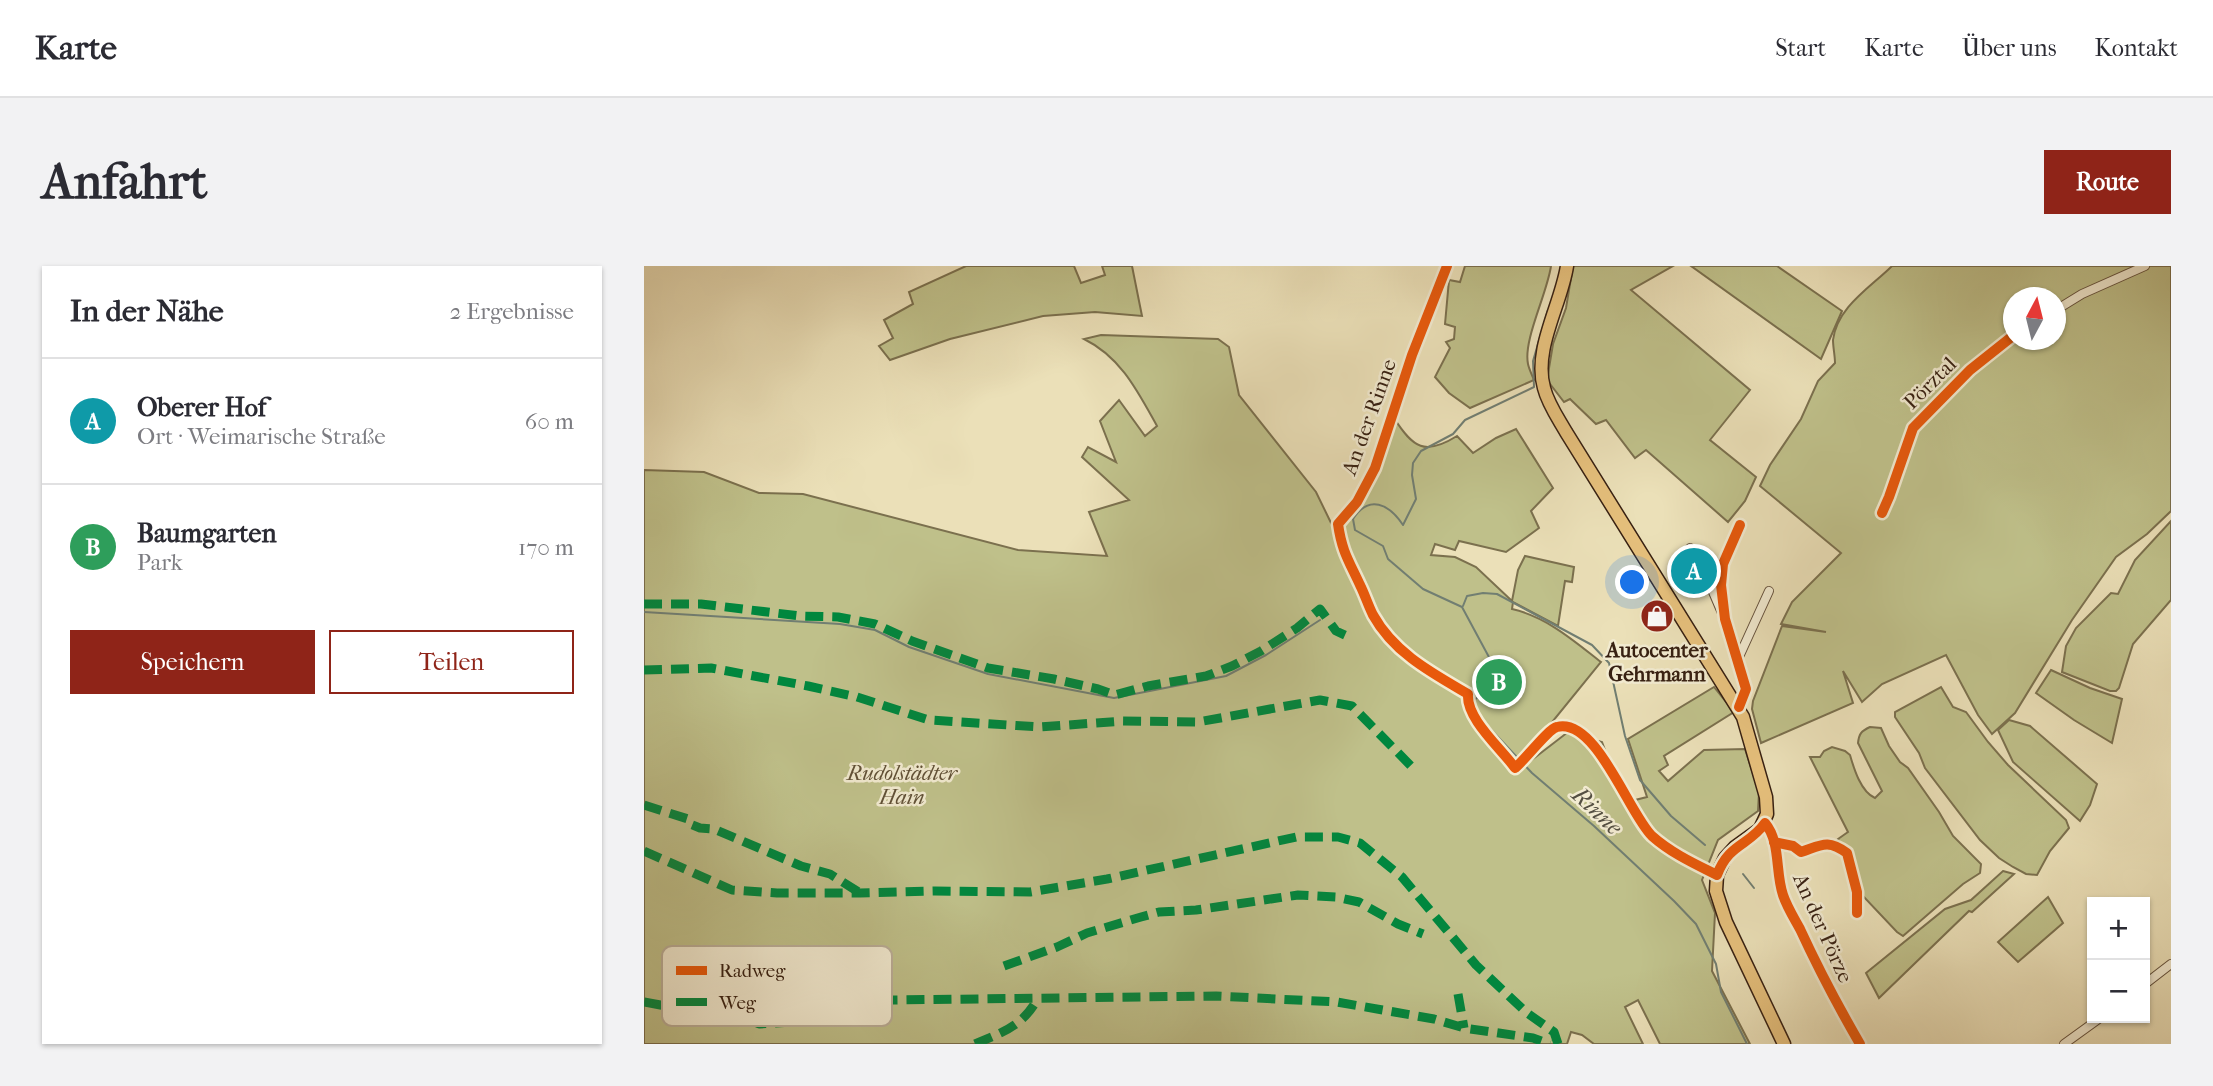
<!DOCTYPE html>
<html lang="de">
<head>
<meta charset="utf-8">
<style>
	:root { --surface:#fff; --page:#f2f2f3; --text:#2b2b33; --muted:#7c7c81; --line:#e1e1e2; --accent:#8f2418 }
	body { margin:0; font-family:"IM FELL French Canon",serif; background:var(--page); color:var(--text) }
	.controls { position:absolute; right:21px; bottom:21px; display:grid; overflow:hidden; border-radius:0px; box-shadow:0 2px 5px #0004 }
	.controls button { width:63px; height:63px; display:grid; place-items:center; padding:0; border:0; border-bottom:2px solid var(--line); background:var(--surface); color:var(--text); font:35px sans-serif }
	.compass { position:absolute; left:1359px; top:21px; width:63px; height:63px; border-radius:50%; background:var(--surface); box-shadow:0 2px 5px #0004; rotate:7deg }
	.you { position:absolute; left:989px; top:317px; width:24px; height:24px; margin:-18px; border:5px solid #fff; border-radius:50%; background:#1a73e8; box-shadow:0 0 0 10px #1a73e833 }
	.badge { display:grid; place-items:center; width:46px; height:46px; border-radius:50%; background:var(--accent); color:#fff; font-size:23px; font-weight:700 }
	.pin { position:absolute; translate:-50% -50%; border:4px solid #fff; box-shadow:0 2px 7px #0006 }
	.list { margin:0; padding:0; list-style:none }
	h2 { display:flex; justify-content:space-between; align-items:center; height:91px; margin:0; padding:0 28px; font-size:30px }
	h2 small { font-size:23px; font-weight:400; color:var(--muted) }
	.list li { display:grid; grid-template-columns:46px 1fr auto; gap:21px; align-items:center; box-sizing:border-box; height:126px; padding:0 28px; border-top:2px solid var(--line) }
	.list b { display:block; font-size:26px; white-space:nowrap }
	.list p { margin:0; font-size:23px; white-space:nowrap; color:var(--muted) }
	.list em { font-size:23px; font-style:normal; color:var(--muted) }
	.actions { display:flex; gap:14px; padding:21px 28px }
	.actions a { flex:1; padding:16px 0; border:2px solid var(--accent); border-radius:0px; text-align:center; font-size:24px; color:var(--accent) }
	.actions .main { background:var(--accent); color:#fff }
	.map { position:relative; flex:none; width:1527px; height:778px; overflow:hidden; border-radius:0px }
	header { display:flex; align-items:center; gap:42px; box-sizing:border-box; height:98px; padding:0 35px; background:var(--surface); border-bottom:2px solid var(--line) }
	header strong { font-size:33px }
	nav { display:flex; gap:38px; margin-inline-start:auto; font-size:24px }
	.intro { display:flex; align-items:center; justify-content:space-between; box-sizing:border-box; height:168px; padding:0 42px }
	h1 { margin:0; font-size:49px }
	.button { padding:18px 32px; border-radius:0px; background:var(--accent); color:#fff; font-size:24px; font-weight:700 }
	main { display:flex; gap:42px; padding:0 42px }
	aside { flex:1; background:var(--surface); border-radius:0px; box-shadow:0 2px 5px #0004 }
	.map>svg:first-child { display:block }
	.green { fill:#bfc08a; stroke:#7b704e; stroke-width:2; fill-rule:evenodd }
	.lines { fill:none; stroke-linecap:round; stroke-linejoin:round }
	.stream { stroke:#717e72; stroke-width:2 }
	.minor-casing { stroke:#64503c; stroke-width:10 }
	.primary-casing { stroke:#372012; stroke-width:15 }
	.minor { stroke:#f2ebd1; stroke-width:8 }
	.primary { stroke:#e6c07c; stroke-width:12 }
	.quiet { stroke:#00873e; stroke-width:9; stroke-dasharray:18 9; stroke-linecap:butt }
	.cycleway-casing { stroke:#f2ebd1; stroke-width:15 }
	.cycleway { stroke:#e8590c; stroke-width:10 }
	.labels { text-anchor:middle; dominant-baseline:central; stroke-width:5; stroke-linejoin:round; paint-order:stroke }
	.street-label { font-size:21px; fill:#372012; stroke:#f2ebd1 }
	.poi-label { font-size:21px; font-weight:bold; fill:#372012; stroke:#f2ebd1 }
	.park-label { font-size:21px; font-style:italic; fill:#605036; stroke:#f2ebd1 }
	.water-label { font-size:23px; font-style:italic; fill:#544f42; stroke:#f2ebd1 }
	.key { fill:#f2ebd1; stroke:#baae98; stroke-width:2 }
	.key-label { font-size:19px; fill:#372012 }
</style>
</head>
<body>
<header>
<strong>Karte</strong>
<nav><a>Start</a><a>Karte</a><a>Über uns</a><a>Kontakt</a></nav>
</header>
<div class="intro"><h1>Anfahrt</h1><a class="button">Route</a></div>
<main>
<aside>
<h2>In der Nähe<small>2 Ergebnisse</small></h2>
<ul class="list">
<li><span class="badge" style="background:#0f9aa8">A</span><div><b>Oberer Hof</b><p>Ort · Weimarische Straße</p></div><em>60 m</em></li>
<li><span class="badge" style="background:#2e9e5b">B</span><div><b>Baumgarten</b><p>Park</p></div><em>170 m</em></li>
</ul>
<div class="actions"><a class="main">Speichern</a><a>Teilen</a></div>
</aside>
<div class="map">
<svg width="1527" height="778" viewBox="0 0 1527 778">
	<rect width="100%" height="100%" fill="#ebe0b8"/>
	<filter id="stains"><feTurbulence type="fractalNoise" baseFrequency=".00286" numOctaves="4"/><feColorMatrix values="0 0 0 0 .2 0 0 0 0 .09 0 0 0 0 .02 0 0 0 .5 -.17"/></filter>
	<radialGradient id="worn" r=".72"><stop offset=".6" stop-color="#630" stop-opacity="0"/><stop offset="1" stop-color="#630" stop-opacity=".3"/></radialGradient>
	<g class="green">
		<path d="M322,0H430L437,17L461,9L458,0H488L498,50L451,46L399,50L306,73L246,94L235,80L249,72L240,54L269,38L265,26Z"/>
		<path d="M821,0H907C903,28 879,74 884,98C885,103 888,109 890,114L826,142L805,127L791,111L806,82L802,76L810,73L811,61L801,58L805,14L816,16Z"/>
		<path d="M929,0H1029L987,24L1106,124L1066,174L1112,211L1101,235L1084,256L1002,184L991,192L962,154L952,158L926,133L920,136L903,114L909,78L922,42Z"/>
		<path d="M1047,0H1133L1198,45L1177,93Z"/>
		<path d="M1248,0H1527V245L1503,268L1472,291L1428,354L1371,447L1348,468L1334,449L1302,389L1238,418L1218,436L1199,405L1209,437L1117,477L1108,443L1109,435L1138,360L1182,366L1137,358L1148,336L1197,287L1116,220L1126,199L1157,153L1174,115L1191,97C1191,90 1189,81 1189,74C1193,41 1227,21 1248,0ZM1370,32H1412V74H1370Z"/>
		<path d="M457,69L574,73L585,81L595,129L672,226L689,261L705,305L724,331C717,314 697,283 699,265C700,254 711,246 716,238C733,212 741,181 750,152C769,182 781,190 813,170L829,187L852,172L872,163L909,222L887,245L895,262L862,286L815,275L811,284L791,278L787,289L811,291L832,301L868,335L874,304L881,290L930,301L928,316L921,315L914,360L869,336L868,343C903,351 930,375 957,396L883,487L870,496L859,494L876,503L924,466L958,476L964,492L991,534L1003,531L984,473L1070,421L1090,446L1020,490L1024,499L1015,505L1024,515L1060,484L1101,483L1115,526L1114,545L1074,574L1058,614L1071,647L1068,705L1106,778H1016L994,734L981,741L999,778H950L938,769L927,766L923,778H0V204L60,206L115,227L159,228L374,284L463,290L445,246L485,234L438,191L444,181L472,196L456,155L475,134L501,170L513,160C494,126 477,91 440,73Z"/>
		<path d="M1527,255V334L1489,378L1475,422L1472,425H1466L1418,406L1422,380L1432,362L1467,327L1474,328L1491,294Z"/>
		<path d="M1407,404L1446,422L1478,433L1468,477L1430,454L1392,427Z"/>
		<path d="M1297,421L1309,441L1322,446L1344,476L1364,499L1422,554L1425,562L1406,585L1393,609L1382,608L1369,601L1355,592L1336,574L1281,502L1275,487L1251,451V446Z"/>
		<path d="M1365,454L1386,460L1453,518L1446,539L1436,555L1369,496L1354,464Z"/>
		<path d="M1226,461L1237,462L1245,480L1256,496L1264,502L1295,546L1309,570L1337,598L1336,607L1319,618L1259,670L1253,666L1218,629L1194,573L1204,566L1166,491H1176L1180,485L1188,481L1201,485L1206,489C1210,503 1217,526 1231,532L1238,525L1214,477C1215,468 1217,465 1226,461Z"/>
		<path d="M1359,605L1370,608L1328,646L1325,645L1235,732L1222,707L1301,643L1327,634Z"/>
		<path d="M1404,631L1419,657L1374,696L1354,676Z"/>
	</g>
	<g class="lines">
		<g class="stream">
			<path d="M904,44L889,95L890,121L821,154L809,168L777,185L769,197L768,209L772,233L759,259C745,238 725,228 709,253L711,264L739,280L744,293L779,323L818,341L853,406L851,417L829,435L837,453L888,507L950,560L1030,635L1052,658L1072,698L1077,726L1103,778"/>
			<path d="M819,340L823,330L839,327L853,328L948,379L965,397L981,470L996,514L1027,550L1061,579"/>
			<path d="M0,346L196,358L231,364L265,381L344,408L470,432L582,410L622,389L676,354"/>
			<path d="M499,419L501,424"/>
			<path d="M1099,608L1110,622"/>
		</g>
		<defs>
			<g id="minor">
				<path d="M1412,44L1438,28L1501,0"/>
				<path d="M1238,247L1245,231L1269,162L1326,104L1370,69"/>
				<path d="M1046,282L1063,312L1078,347"/>
				<path d="M728,347C715,316 699,292 694,258L713,236L731,202L768,89L803,0"/>
				<path d="M1094,393L1125,325"/>
				<path d="M1095,441L1102,423L1081,353L1077,319L1079,298L1096,259"/>
				<path d="M1121,557C1137,576 1131,606 1139,629C1143,641 1150,652 1156,663C1174,702 1194,740 1216,778"/>
				<path d="M1130,576L1149,580L1157,586C1178,579 1183,573 1203,587L1213,626V647"/>
				<path d="M1501,718L1527,698"/>
				<path d="M1420,778L1456,752"/>
			</g>
			<path id="primary" d="M923,0C917,39 889,83 900,122C904,138 914,152 922,166L1099,451L1122,531L1123,548L1116,563L1091,581L1081,592L1073,609L1072,625L1082,656L1140,778"/>
		</defs>
		<use href="#minor" class="minor-casing"/>
		<use href="#primary" class="primary-casing"/>
		<use href="#minor" class="minor"/>
		<use href="#primary" class="primary"/>
		<g class="quiet">
			<path d="M0,338H57L156,350L194,351L231,358L268,375L344,402L410,413L454,423L471,429L504,420L562,410L588,400L617,385L653,362L676,343L692,365L703,370"/>
			<path d="M0,404L67,402L164,420L213,431L285,454L396,461L479,455L554,456L676,434L708,440L770,503"/>
			<path d="M0,539L44,553L46,558L56,562L70,563L157,600L186,608L216,627"/>
			<path d="M0,585L88,624L133,627H216L291,625L386,626L463,613L652,571H694L716,577L758,611L832,699L883,747L910,766L914,778"/>
			<path d="M360,700L413,681L443,667L497,651L515,646L552,644L654,629L692,631L715,636L754,658L779,668"/>
			<path d="M814,728L820,762"/>
			<path d="M0,736L43,744L82,743L115,758L196,753L248,734L572,730L693,736L790,753L820,762L889,772L906,778"/>
			<path d="M331,778C359,766 379,760 394,732"/>
		</g>
		<defs>
			<g id="cycleway">
				<path d="M803,0L768,89L731,202L713,236L694,258C698,286 705,295 716,319C721,329 724,339 729,349C750,387 788,407 824,428C822,453 857,482 871,502C881,494 904,463 913,461C952,451 985,548 1008,570C1027,587 1051,598 1073,609C1085,577 1105,580 1121,557C1137,576 1131,606 1139,629C1143,641 1150,652 1156,663C1174,702 1194,740 1216,778"/>
				<path d="M1238,247L1245,231L1269,162L1326,104L1370,69"/>
				<path d="M1095,441L1102,423L1081,353L1077,319L1079,298L1096,259"/>
				<path d="M1130,576L1149,580L1157,586C1178,579 1183,573 1203,587L1213,626V647"/>
			</g>
		</defs>
		<use href="#cycleway" class="cycleway-casing"/>
		<use href="#cycleway" class="cycleway"/>
	</g>
	<defs>
		<symbol id="shop-disc" viewBox="-11 -11 22 22"><circle r="9.5" fill="#8f2418" stroke="#f2ebd1"/><path d="M-5-2.5h2.3a2.7 3.5 0 0 1 5.4 0H5L5.5 6h-11ZM-1.5-2.5h3a1.5 2.3 0 0 0-3 0Z" fill="#fff"/></symbol>
	</defs>
	<g fill-rule="evenodd">
		<use href="#shop-disc" x="994" y="331" width="38" height="38"/>
	</g>
	<g class="labels">
		<g class="street-label">
			<text transform="translate(1286 117) rotate(-45)">Pörztal</text>
			<text transform="translate(725 151) rotate(-70)">An der Rinne</text>
			<text transform="translate(1179 662) rotate(66)">An der Pörze</text>
		</g>
		<g class="poi-label">
			<text x="1013" y="384">Autocenter<tspan x="1013" dy="24">Gehrmann</tspan></text>
		</g>
		<g class="park-label">
			<text x="258" y="507">Rudolstädter<tspan x="258" dy="24">Hain</tspan></text>
		</g>
		<g class="water-label">
			<text transform="translate(953 545) rotate(43)">Rinne</text>
		</g>
	</g>
	<rect x="18" y="680" width="230" height="80" rx="10" class="key"/>
	<rect x="32" y="700" width="31" height="9" fill="#e8590c"/>
	<rect x="32" y="732" width="31" height="8" fill="#00873e"/>
	<g class="key-label">
		<text x="75" y="711">Radweg</text>
		<text x="75" y="743">Weg</text>
	</g>
	<rect width="100%" height="100%" filter="url(#stains)"/>
	<rect width="100%" height="100%" fill="url(#worn)"/>
</svg>
<div class="controls">
<button>+</button>
<button>−</button>
</div>
<svg class="compass" viewBox="-18 -18 36 36"><path d="M0-13l5 13h-10z" fill="#e53935"/><path d="M0 13l5-13h-10z" fill="#7c7c81"/></svg>
<div class="you"></div>
<div class="pin badge" style="left:1050px;top:305px;background:#0f9aa8">A</div>
<div class="pin badge" style="left:855px;top:416px;background:#2e9e5b">B</div>
</div>
</main>
</body>
</html>
